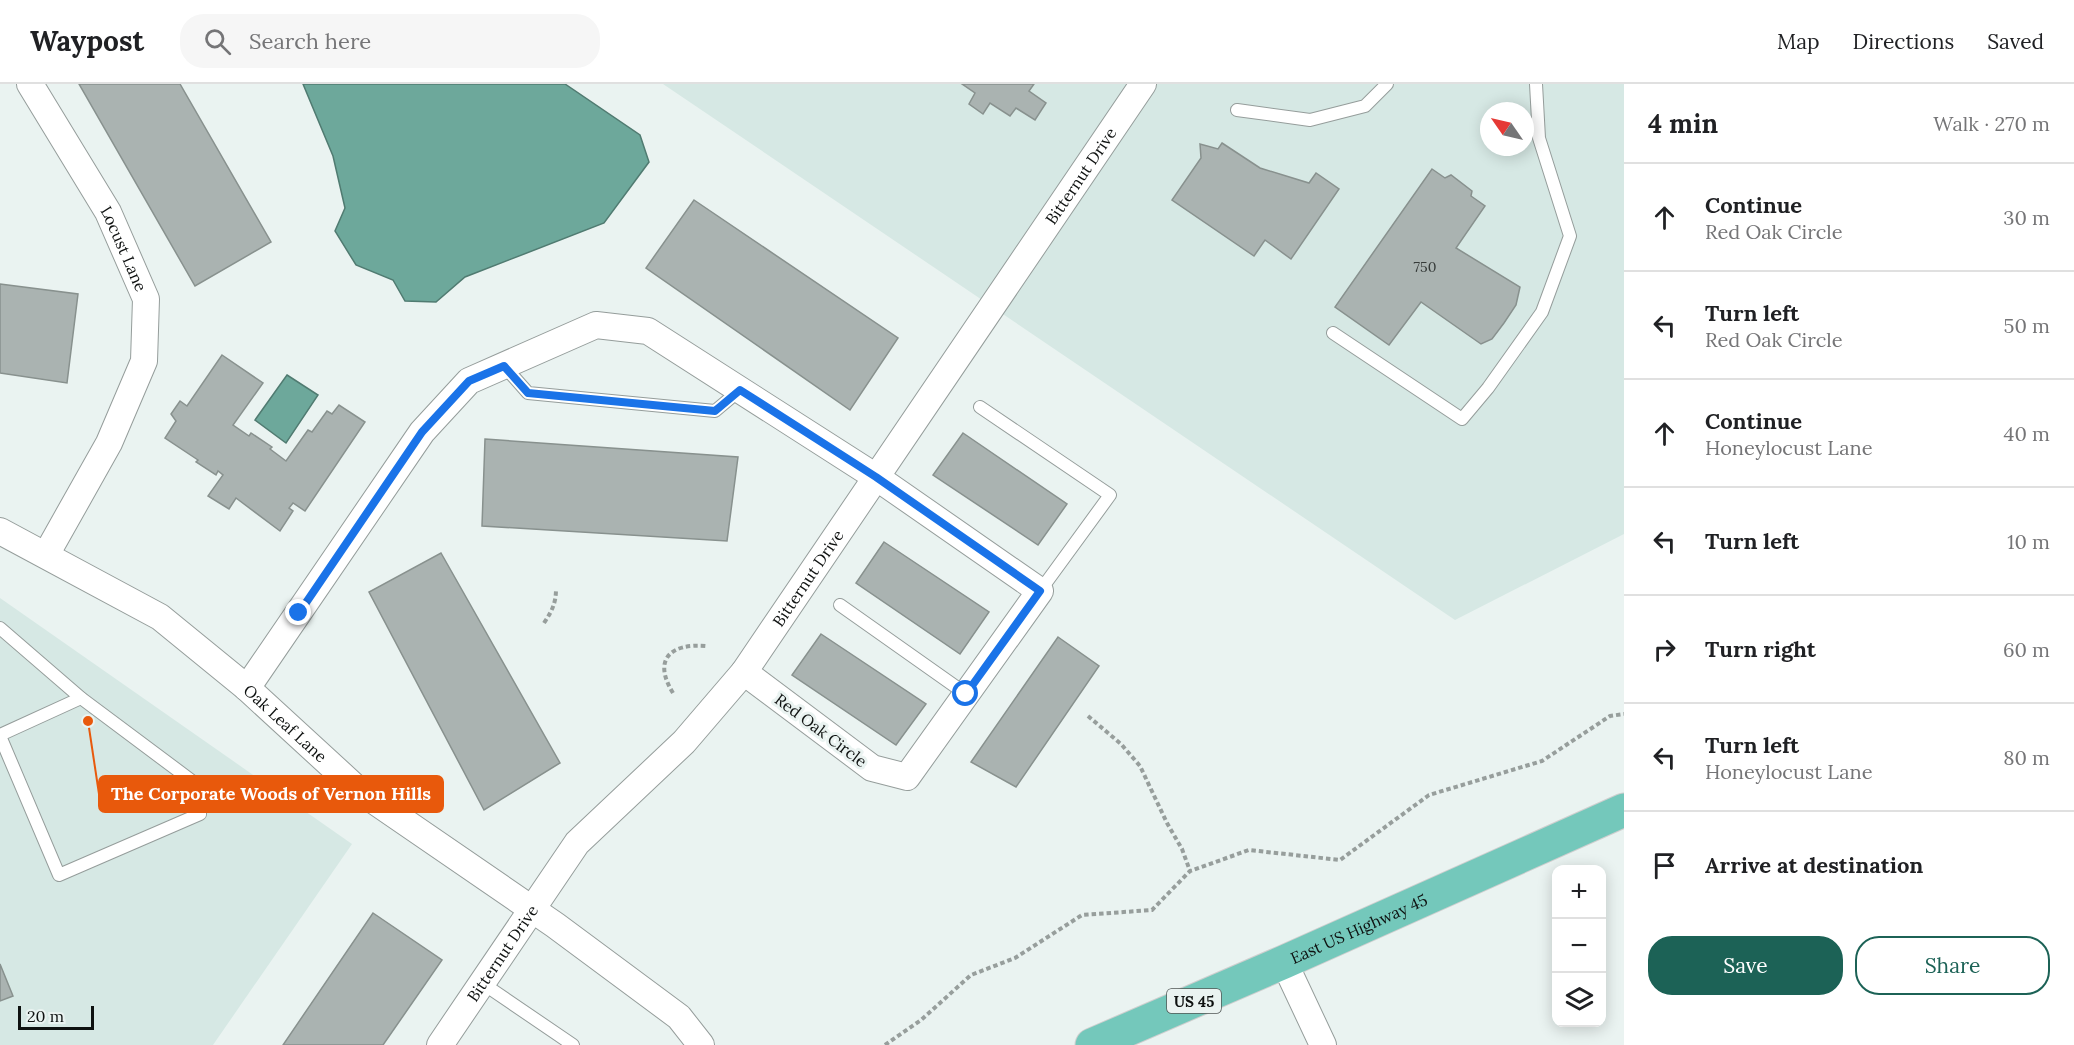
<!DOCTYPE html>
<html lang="en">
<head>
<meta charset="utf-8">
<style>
	:root { --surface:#fff; --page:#f6f6f6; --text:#202124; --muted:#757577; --line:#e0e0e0; --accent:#1c6256 }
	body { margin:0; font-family:Lora,serif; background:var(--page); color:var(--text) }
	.controls { position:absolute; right:18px; bottom:18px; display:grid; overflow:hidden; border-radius:12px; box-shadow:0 3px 15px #0003 }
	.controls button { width:54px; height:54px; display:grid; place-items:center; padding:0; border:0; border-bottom:2px solid var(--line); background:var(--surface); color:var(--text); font:30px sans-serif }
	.compass { position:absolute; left:1480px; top:18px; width:54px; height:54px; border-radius:50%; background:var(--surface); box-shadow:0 3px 15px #0003; rotate:304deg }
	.scale { position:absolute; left:18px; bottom:15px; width:76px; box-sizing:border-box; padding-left:6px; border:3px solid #0e1110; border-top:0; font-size:16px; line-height:21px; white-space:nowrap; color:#0e1110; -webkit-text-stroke:4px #eaf3f1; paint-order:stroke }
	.stop { position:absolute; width:18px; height:18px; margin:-14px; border:4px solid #1a73e8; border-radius:50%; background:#fff }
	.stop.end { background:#1a73e8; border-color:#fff; box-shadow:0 2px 6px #0008 }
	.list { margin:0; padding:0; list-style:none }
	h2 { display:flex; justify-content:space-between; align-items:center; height:78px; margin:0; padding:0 24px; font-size:26px }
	h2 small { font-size:20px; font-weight:400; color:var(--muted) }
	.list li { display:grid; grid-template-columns:39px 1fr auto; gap:18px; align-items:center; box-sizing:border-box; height:108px; padding:0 24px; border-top:2px solid var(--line) }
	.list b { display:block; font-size:22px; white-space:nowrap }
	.list p { margin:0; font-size:20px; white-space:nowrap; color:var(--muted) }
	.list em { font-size:20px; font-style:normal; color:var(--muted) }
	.actions { display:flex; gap:12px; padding:18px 24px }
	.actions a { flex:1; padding:14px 0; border:2px solid var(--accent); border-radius:24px; text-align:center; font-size:21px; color:var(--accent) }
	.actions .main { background:var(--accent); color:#fff }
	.icon { flex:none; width:33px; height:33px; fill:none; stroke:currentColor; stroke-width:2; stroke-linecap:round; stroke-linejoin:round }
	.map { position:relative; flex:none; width:1624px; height:961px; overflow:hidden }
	header { display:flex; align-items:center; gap:36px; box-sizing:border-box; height:84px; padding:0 30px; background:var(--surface); border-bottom:2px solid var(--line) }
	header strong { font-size:28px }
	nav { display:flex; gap:33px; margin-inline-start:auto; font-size:21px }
	.search { width:420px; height:54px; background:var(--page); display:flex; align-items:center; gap:15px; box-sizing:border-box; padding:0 21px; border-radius:24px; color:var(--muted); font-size:22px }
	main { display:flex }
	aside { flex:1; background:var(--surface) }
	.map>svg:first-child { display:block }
	.built { fill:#d6e8e4; fill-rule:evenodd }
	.water { fill:#6da89b; stroke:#507b71; stroke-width:1.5 }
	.building { fill:#aab3b1; stroke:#88918e; stroke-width:1.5 }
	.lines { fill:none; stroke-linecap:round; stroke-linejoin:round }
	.lane-casing { stroke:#959d9b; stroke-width:14 }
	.street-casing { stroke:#959d9b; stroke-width:28 }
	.primary-casing { stroke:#cfcfcf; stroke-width:35 }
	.path { stroke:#979e9c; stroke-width:4; stroke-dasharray:4.5 3; stroke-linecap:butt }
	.lane { stroke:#fff; stroke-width:12 }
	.street { stroke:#fff; stroke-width:26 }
	.primary { stroke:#74c8bb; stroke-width:33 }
	.route { stroke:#1a73e8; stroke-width:8 }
	.labels { text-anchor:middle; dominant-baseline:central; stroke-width:6; stroke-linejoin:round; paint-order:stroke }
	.number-label { font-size:14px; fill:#353a38 }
	.shield { fill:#eaf3f1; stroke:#505554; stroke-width:1.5 }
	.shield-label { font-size:15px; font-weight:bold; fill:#0e1110 }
	.street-label { font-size:16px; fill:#0e1110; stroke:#eaf3f1 }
	.leader { fill:none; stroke:#e8590c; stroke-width:2 }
	.callout-dot { fill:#e8590c; stroke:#eaf3f1; stroke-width:2 }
	.callout { fill:#e8590c; stroke:#e8590c; stroke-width:2 }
	.callout-label { font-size:18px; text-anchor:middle; font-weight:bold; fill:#fff }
</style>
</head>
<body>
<header>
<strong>Waypost</strong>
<div class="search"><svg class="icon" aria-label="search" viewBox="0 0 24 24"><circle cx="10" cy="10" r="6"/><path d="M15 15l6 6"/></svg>Search here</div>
<nav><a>Map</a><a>Directions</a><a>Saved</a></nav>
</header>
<main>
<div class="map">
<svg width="1624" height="961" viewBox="0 0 1624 961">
	<rect width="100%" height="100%" fill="#eaf3f1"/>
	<g class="built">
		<path d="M663,0H1624V450L1455,536ZM1489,27H1525V63H1489Z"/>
		<path d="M0,514L352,760L213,961H0Z"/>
	</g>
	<g class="water">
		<path d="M303,0H565L640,51L649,78L604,139L465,193L436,218L405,217L393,196L356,181L335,147L345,124L333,72Z"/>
		<path d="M287,291L318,311L286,359L255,336Z"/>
	</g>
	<g class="building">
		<path d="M79,0H180L271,158L195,202Z"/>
		<path d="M962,0H1034L1029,7L1046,19L1035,36L1016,24L1010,32L990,19L983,30L969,20L975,9Z"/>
		<path d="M1222,59L1260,84L1309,99L1316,89L1339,105L1291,175L1265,156L1254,172L1172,116L1201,74L1200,60L1218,65Z"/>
		<path d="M1432,85L1445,94L1451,91L1472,107L1471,112L1485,122L1456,164L1520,203L1516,221L1504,239L1492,255L1481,260L1421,218L1389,261L1335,223Z"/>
		<path d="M694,116L898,254L850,326L646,184Z"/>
		<path d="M0,200L78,210L67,299L0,289Z"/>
		<path d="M222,271L263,299L233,341L249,352L251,349L272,363L270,365L286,377L308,346L312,348L327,327L332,330L339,321L365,338L305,427L293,419L289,424L293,427L280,447L236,414L229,425L208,412L223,391L218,387L216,391L196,378L198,376L165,354L176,337L171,330L180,317L187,322Z"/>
		<path d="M963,349L1067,420L1038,461L933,391Z"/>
		<path d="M485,355L738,373L727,457L482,442Z"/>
		<path d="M884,458L989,528L960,570L856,499Z"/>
		<path d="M441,469L560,679L484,726L369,508Z"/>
		<path d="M821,550L926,620L896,661L792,591Z"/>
		<path d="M1058,553L1099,582L1016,703L971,678Z"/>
		<path d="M373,829L442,876L383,961H283Z"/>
		<path d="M0,880L13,912L0,917Z"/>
	</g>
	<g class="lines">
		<defs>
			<g id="lane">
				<path d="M1237,26L1310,36L1365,22L1387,0"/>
				<path d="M1333,249L1462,335L1488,304L1542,228L1570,152L1539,54L1536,0"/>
				<path d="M504,282L528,309L715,327L740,306"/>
				<path d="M980,323L1110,411L1040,507"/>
				<path d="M840,521L966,610"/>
				<path d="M0,544L81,614L192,697L200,730L59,791L0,652"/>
				<path d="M0,651L81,614"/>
				<path d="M482,899L573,961"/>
			</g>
			<g id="street">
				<path id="s1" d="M30,0L108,128L146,215L144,277L109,359L46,471"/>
				<path id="s2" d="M0,447L160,533L247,604L357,705L555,841L679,933L701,961"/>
				<path d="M247,604L422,348L469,297L596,241L648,247L876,393L1040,507L907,693L872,684L744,588"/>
				<path d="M1284,878L1323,961"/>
				<path id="s3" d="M440,961L577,759L684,658L744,588L1143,0"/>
			</g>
			<g id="primary">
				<path id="s4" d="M1092,961L1284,878L1624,726"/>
			</g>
		</defs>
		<use href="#lane" class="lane-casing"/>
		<use href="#street" class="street-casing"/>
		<use href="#primary" class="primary-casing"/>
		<g class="path">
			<path d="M544,539C552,527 556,519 556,505"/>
			<path d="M673,609C652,575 671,559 706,562"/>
			<path d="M1088,632L1121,660L1140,682L1167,739L1182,765L1190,787"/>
			<path d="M885,961L921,936L971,891L1015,874L1082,831L1152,826L1190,787L1249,766L1340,776L1429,711L1542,677L1610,632L1624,630"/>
		</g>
		<use href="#lane" class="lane"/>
		<use href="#street" class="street"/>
		<use href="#primary" class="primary"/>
	</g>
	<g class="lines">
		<path class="route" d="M299,529L422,348L469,297L504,282L528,309L715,327L740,306L876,393L1040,507L966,610"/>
	</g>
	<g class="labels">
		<g class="number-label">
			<text x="1425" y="183">750</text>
		</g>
		<rect class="shield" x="1167" y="905" width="54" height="24" rx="4.5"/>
		<g class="shield-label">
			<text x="1194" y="917">US 45</text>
		</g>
		<g class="street-label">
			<text stroke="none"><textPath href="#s3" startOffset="1083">Bitternut Drive</textPath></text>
			<text stroke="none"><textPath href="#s1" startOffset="190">Locust Lane</textPath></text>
			<text stroke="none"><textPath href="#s3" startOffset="597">Bitternut Drive</textPath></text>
			<text stroke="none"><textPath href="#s2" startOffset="346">Oak Leaf Lane</textPath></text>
			<text transform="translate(821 646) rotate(37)">Red Oak Circle</text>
			<text stroke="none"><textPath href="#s4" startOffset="291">East US Highway 45</textPath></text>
			<text stroke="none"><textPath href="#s3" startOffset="111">Bitternut Drive</textPath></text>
		</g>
	</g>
	<path class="leader" d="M88 637L99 710"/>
	<circle class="callout-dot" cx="88" cy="637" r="6"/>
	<rect class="callout" x="99" y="692" width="344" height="36" rx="6"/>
	<g class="callout-label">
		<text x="271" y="716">The Corporate Woods of Vernon Hills</text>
	</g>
</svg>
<div class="controls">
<button>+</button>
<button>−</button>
<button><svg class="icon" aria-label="layers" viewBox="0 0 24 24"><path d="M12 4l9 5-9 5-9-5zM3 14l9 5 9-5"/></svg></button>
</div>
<svg class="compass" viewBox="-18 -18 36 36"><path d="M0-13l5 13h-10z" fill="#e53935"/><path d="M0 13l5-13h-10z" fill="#757577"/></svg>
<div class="scale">20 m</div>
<div class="stop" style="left:966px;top:610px"></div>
<div class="stop end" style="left:299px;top:529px"></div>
</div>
<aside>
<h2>4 min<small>Walk · 270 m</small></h2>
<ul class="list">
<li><svg class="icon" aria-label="ahead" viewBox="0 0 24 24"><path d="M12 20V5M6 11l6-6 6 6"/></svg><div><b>Continue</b><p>Red Oak Circle</p></div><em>30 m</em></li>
<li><svg class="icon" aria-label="left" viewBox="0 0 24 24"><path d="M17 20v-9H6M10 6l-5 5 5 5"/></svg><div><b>Turn left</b><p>Red Oak Circle</p></div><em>50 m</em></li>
<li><svg class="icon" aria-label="ahead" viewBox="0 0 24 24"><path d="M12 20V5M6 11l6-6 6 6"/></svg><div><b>Continue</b><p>Honeylocust Lane</p></div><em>40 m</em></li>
<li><svg class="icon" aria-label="left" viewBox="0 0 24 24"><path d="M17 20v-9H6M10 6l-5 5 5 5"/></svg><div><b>Turn left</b></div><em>10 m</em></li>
<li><svg class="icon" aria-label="right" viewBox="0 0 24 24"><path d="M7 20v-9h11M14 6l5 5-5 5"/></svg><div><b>Turn right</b></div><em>60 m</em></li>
<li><svg class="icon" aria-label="left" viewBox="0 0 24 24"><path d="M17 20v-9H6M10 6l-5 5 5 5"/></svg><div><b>Turn left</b><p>Honeylocust Lane</p></div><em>80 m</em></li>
<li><svg class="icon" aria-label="arrive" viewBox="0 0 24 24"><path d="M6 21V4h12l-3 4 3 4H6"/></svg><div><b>Arrive at destination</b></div></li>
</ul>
<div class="actions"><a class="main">Save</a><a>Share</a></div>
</aside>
</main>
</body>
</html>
